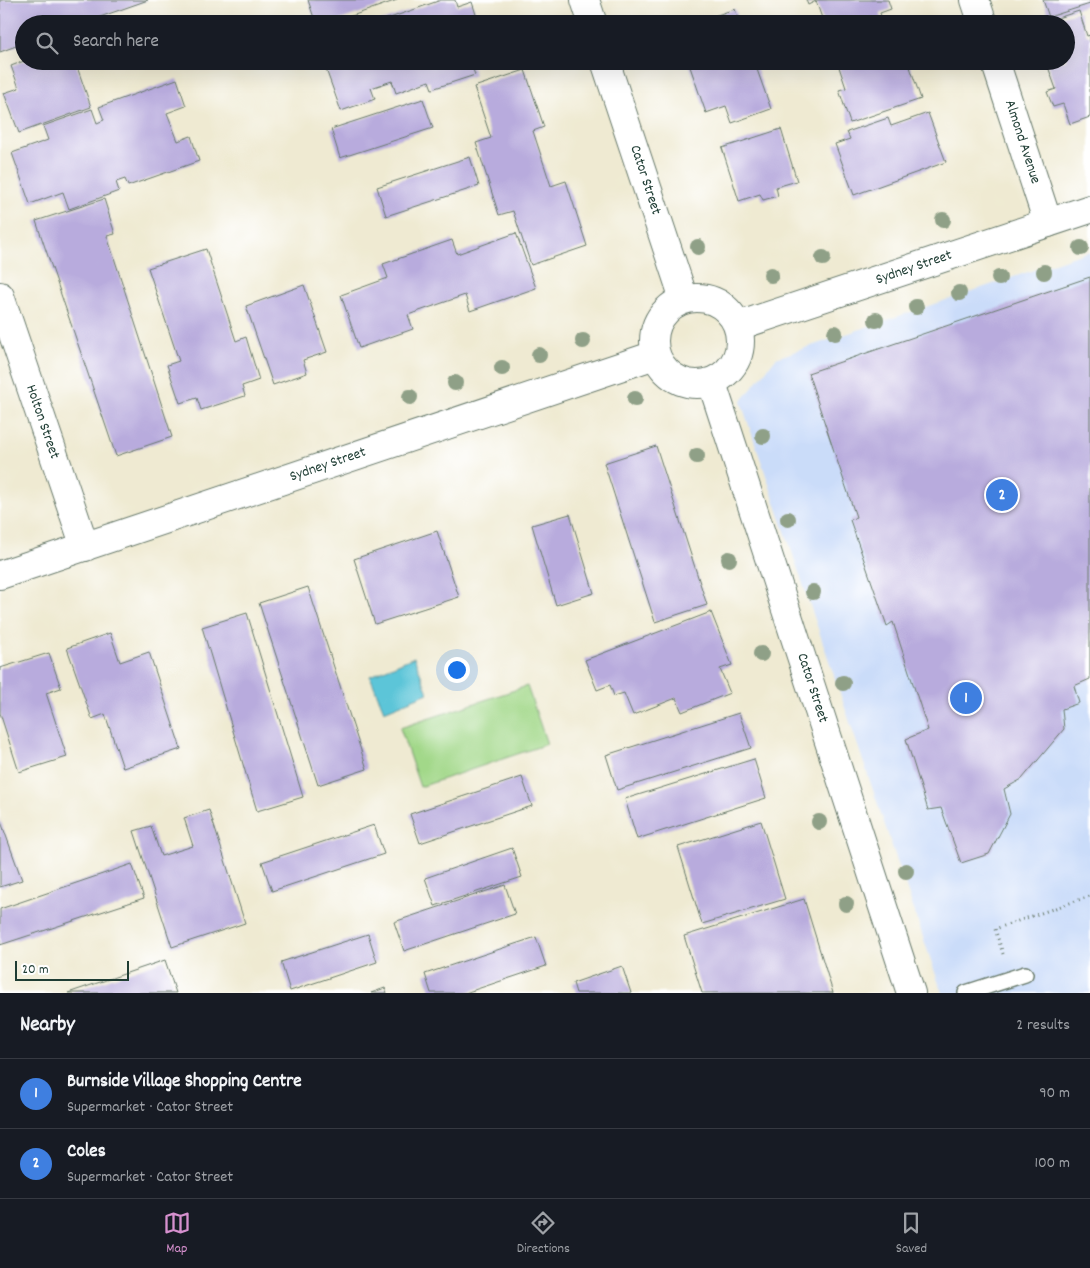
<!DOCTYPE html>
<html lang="en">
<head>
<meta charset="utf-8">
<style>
	:root { --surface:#171b24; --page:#242831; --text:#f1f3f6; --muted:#9ea1a6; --line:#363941; --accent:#d690ce }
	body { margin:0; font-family:Dekko,sans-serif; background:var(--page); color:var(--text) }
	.scale { position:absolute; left:15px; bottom:12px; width:114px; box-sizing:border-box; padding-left:5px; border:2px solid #1f3d34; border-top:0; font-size:14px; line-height:18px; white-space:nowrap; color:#1f3d34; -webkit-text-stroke:4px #fff; paint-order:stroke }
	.you { position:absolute; left:456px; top:669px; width:18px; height:18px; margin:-12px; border:4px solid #fff; border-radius:50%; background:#1a73e8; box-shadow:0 0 0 8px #1a73e833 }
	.badge { display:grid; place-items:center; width:32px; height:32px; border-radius:50%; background:var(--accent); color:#fff; font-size:16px; font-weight:700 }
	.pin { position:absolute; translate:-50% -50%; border:2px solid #fff; box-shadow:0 1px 5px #0006 }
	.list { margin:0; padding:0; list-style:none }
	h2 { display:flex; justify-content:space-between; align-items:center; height:65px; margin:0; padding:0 20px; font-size:21px }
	h2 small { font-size:16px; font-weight:400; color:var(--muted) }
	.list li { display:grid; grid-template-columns:32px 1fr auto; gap:15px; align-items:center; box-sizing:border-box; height:70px; padding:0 20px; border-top:1px solid var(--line) }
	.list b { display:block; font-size:19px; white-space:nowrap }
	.list p { margin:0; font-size:16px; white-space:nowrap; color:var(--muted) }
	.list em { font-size:16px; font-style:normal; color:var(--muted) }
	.icon { flex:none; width:28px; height:28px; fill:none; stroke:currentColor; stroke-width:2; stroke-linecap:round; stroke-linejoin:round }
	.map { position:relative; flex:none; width:1090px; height:993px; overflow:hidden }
	.search { position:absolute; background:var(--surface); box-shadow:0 5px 20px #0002; left:15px; right:15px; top:15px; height:55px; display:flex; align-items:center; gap:12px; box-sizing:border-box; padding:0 18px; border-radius:28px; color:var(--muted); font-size:19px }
	.sheet { height:205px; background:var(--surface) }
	nav { display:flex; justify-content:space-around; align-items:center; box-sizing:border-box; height:70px; border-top:1px solid var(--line); background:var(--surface); font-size:14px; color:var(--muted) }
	nav a { display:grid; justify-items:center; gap:2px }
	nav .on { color:var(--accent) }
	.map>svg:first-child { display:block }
	.built { fill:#cadcf9 }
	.green { fill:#a2d889; stroke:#608a5e }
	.water { fill:#5cc5d8; stroke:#3e8186 }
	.building { fill:#b8abdd }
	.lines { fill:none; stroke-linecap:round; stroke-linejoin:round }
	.lane-casing { stroke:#687a6b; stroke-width:18 }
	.street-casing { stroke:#687a6b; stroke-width:30 }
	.path { stroke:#687a6b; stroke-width:3; stroke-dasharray:1 4; stroke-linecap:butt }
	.lane { stroke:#fff; stroke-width:15 }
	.street { stroke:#fff; stroke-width:28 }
	.tree { fill:#8fa087 }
	.labels { text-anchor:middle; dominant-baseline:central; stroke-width:5; stroke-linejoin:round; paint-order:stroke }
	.street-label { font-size:15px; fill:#1f3d34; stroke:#fff }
</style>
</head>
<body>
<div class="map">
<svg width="1090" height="993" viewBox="0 0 1090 993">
	<rect width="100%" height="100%" fill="#fff"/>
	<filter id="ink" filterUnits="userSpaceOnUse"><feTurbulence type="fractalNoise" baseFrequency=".02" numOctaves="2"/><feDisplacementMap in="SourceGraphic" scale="10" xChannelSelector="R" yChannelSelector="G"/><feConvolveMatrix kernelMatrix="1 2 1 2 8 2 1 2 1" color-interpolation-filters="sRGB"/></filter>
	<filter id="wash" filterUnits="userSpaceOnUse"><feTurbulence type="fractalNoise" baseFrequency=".0096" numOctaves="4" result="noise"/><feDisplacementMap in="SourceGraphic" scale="20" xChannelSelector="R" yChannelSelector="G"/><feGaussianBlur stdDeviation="1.12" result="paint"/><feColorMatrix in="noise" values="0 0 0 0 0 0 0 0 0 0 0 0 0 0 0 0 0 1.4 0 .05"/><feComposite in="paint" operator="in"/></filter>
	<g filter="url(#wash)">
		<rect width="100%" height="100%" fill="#efead2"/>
		<path class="built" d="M1090,251V993H942L741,402L776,358Z"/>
		<path class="green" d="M527,686L547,744L420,787L400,728Z"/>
		<path class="water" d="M414,657L428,693L384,711L370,676Z"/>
		<g id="blocks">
			<g class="building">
				<path d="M0,0H148L80,24H24V43L0,52Z"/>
				<path d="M308,0H397L329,24H316Z"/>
				<path d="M441,0H455L457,7L472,2L479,24H373Z"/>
				<path d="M806,0H888L891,9L880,13L884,24H824L816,1L808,5Z"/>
				<path d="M1043,0H1090V4L1049,17Z"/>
				<path d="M735,9L740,24H703L702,20Z"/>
				<path d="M1079,11L1087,36L1090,35V117L1070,124L1063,104L1053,107L1047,92L1056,89L1046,61H1066V24L1042,23Z"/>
				<path d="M24,61H75L91,107L19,133L4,93L19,88L11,66Z"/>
				<path d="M323,61H470L475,75L432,89L429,81L396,93L392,81L371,88L375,99L341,111Z"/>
				<path d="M688,61H754L771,109L732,123L726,106L706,113Z"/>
				<path d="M837,61H908L921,99L850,123L839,90L846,88Z"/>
				<path d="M525,70L544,127L533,131L551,186L566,181L587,246L531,265L513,211L499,215L476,143L491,138L474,87Z"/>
				<path d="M177,79L186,106L167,113L178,141L191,136L199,161L128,186L125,179L116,182L119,191L69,209L63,192L30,204L12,153L48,140L43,126L92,109L97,123L104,120L99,107Z"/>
				<path d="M423,99L433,128L340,158L331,129Z"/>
				<path d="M928,113L946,162L854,195L835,144L850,139L847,132L888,118L891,126Z"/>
				<path d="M781,129L797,181L776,187L778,196L763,200L760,194L739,201L722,148Z"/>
				<path d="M470,157L479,186L386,216L377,187Z"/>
				<path d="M104,199L115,234L107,236L172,437L116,456L36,221Z"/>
				<path d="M516,233L536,288L470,311L465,295L408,315L413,329L359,348L341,295L388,278L383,264L452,240L457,254Z"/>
				<path d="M206,249L236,341L246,337L259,380L242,386L245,396L201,410L197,398L180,403L167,365L179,361L148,268Z"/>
				<path d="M1090,277V679L1074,686L1079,703L1062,709L1064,729L1022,779L1004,789L1010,814L989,854L961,863L941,808L928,810L906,739L928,730L893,622L887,626L850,520L856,517L808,373Z"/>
				<path d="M304,285L327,352L303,360L307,373L273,385L246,306Z"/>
				<path d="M656,446L707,605L655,622L604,463Z"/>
				<path d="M570,514L594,593L556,605L532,525Z"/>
				<path d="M437,531L459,597L375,624L354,559Z"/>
				<path d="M308,587L367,769L318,785L259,603Z"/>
				<path d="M711,612L732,665L720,669L730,693L682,712L676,698L633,715L624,693L614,696L610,685L597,690L585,660Z"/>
				<path d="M247,613L303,797L257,811L202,627Z"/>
				<path d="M110,633L120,662L149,652L181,749L123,768L105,714L92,719L67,648Z"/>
				<path d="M49,653L61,688L46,693L67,757L19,772L0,713V668Z"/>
				<path d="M739,713L751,748L617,790L606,755Z"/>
				<path d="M754,759L766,798L637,839L625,799Z"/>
				<path d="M522,777L532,806L420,843L410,814Z"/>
				<path d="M209,810L245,923L172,947L134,831L151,826L161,856L193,846L184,818Z"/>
				<path d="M0,819L22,880L0,887Z"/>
				<path d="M761,821L785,899L702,924L678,847Z"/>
				<path d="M374,825L384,854L272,891L262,862Z"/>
				<path d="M512,848L522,877L435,906L425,878Z"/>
				<path d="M132,864L144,898L0,945V909Z"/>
				<path d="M505,885L515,914L404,951L394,922Z"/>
				<path d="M804,899L833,993H702L684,936Z"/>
				<path d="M368,934L377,962L290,991L281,962Z"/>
				<path d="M536,937L546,966L465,993H431L425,974Z"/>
				<path d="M165,960L176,993H68Z"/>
				<path d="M622,966L631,993H576L573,983Z"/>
				<path d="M385,988L387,993H371Z"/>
			</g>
		</g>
	</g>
	<g filter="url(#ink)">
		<use href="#blocks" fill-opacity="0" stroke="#687a6b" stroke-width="1"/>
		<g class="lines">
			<defs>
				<path id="lane" d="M966,993L1025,974"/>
				<g id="street">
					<path d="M585,0L593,24"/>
					<path d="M975,0L983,24"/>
					<path d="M605,61L684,299"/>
					<path d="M995,61L1048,223"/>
					<path d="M0,296L85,547"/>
					<circle cx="697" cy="341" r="43"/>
					<path d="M738,326L1090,209"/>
					<path d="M712,383L911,993"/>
					<path d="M0,575L655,355"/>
				</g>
			</defs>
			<use href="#lane" class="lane-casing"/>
			<use href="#street" class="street-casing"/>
			<path class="path" d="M1003,954L995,929L1090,896"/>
			<use href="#lane" class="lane"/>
			<use href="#street" class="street"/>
		</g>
		<g class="tree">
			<circle cx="943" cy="220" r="8"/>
			<circle cx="698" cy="247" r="8"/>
			<circle cx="1081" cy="248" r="8"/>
			<circle cx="823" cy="258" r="8"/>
			<circle cx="1044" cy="272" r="8"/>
			<circle cx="771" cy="275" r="8"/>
			<circle cx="999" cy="278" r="8"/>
			<circle cx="959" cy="293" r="8"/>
			<circle cx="916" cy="307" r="8"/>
			<circle cx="876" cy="320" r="8"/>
			<circle cx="835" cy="333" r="8"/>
			<circle cx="583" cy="341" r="8"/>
			<circle cx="539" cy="355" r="8"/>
			<circle cx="502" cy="368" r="8"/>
			<circle cx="455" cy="383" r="8"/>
			<circle cx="410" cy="397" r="8"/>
			<circle cx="635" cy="399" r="8"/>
			<circle cx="763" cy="436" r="8"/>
			<circle cx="697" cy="456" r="8"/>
			<circle cx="788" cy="519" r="8"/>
			<circle cx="729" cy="559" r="8"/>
			<circle cx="813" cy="592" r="8"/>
			<circle cx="761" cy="654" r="8"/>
			<circle cx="843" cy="683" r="8"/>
			<circle cx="819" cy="822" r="8"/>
			<circle cx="906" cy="871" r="8"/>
			<circle cx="846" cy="904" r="8"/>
		</g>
	</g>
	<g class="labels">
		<g class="street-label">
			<text transform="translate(1022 142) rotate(72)">Almond Avenue</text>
			<text transform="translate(645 180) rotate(72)">Cator Street</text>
			<text transform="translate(914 268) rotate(-19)">Sydney Street</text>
			<text transform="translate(42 422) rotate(71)">Holton Street</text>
			<text transform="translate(328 465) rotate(-19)">Sydney Street</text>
			<text transform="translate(812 688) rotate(72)">Cator Street</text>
		</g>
	</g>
</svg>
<div class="scale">20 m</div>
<div class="you"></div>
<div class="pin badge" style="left:966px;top:698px;background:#3f7fe0">1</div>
<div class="pin badge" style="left:1002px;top:495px;background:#3f7fe0">2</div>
<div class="search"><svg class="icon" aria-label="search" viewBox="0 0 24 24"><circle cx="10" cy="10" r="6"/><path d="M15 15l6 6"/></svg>Search here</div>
</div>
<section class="sheet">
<h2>Nearby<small>2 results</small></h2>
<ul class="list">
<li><span class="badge" style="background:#3f7fe0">1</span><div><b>Burnside Village Shopping Centre</b><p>Supermarket · Cator Street</p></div><em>90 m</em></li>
<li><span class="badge" style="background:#3f7fe0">2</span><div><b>Coles</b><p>Supermarket · Cator Street</p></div><em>100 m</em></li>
</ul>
</section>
<nav>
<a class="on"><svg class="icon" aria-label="map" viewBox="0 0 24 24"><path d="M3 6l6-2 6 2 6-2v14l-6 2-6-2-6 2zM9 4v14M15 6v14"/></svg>Map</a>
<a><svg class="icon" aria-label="directions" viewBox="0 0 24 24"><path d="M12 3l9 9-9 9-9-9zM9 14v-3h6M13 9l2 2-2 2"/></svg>Directions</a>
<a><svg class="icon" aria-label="saved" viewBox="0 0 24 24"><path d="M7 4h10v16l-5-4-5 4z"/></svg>Saved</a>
</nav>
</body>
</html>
